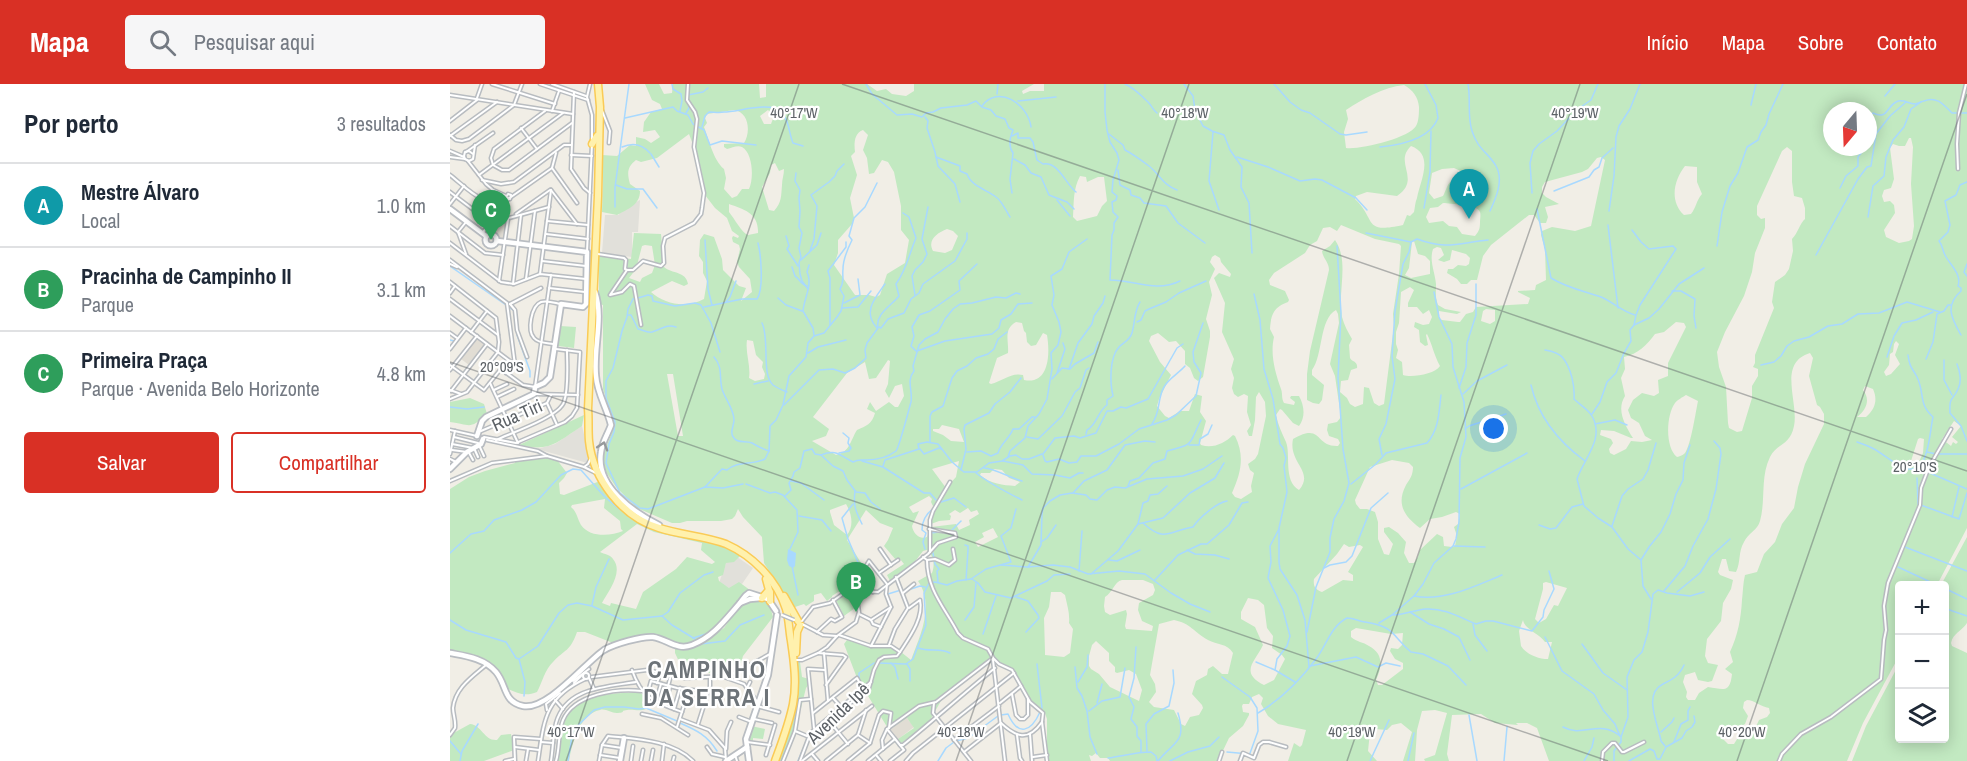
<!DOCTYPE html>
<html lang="pt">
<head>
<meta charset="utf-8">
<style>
	:root { --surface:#fff; --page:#f6f6f7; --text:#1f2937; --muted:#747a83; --line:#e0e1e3; --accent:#d93025 }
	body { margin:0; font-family:"Archivo Narrow",sans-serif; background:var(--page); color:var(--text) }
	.controls { position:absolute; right:18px; bottom:18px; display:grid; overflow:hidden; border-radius:6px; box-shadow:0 3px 15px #0003 }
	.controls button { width:54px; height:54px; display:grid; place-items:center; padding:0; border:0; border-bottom:2px solid var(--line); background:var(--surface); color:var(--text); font:30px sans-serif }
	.compass { position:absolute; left:1373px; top:18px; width:54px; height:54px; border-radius:50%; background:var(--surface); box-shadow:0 3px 15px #0003; rotate:199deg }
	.you { position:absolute; left:1044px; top:345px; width:21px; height:21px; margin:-15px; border:4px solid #fff; border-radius:50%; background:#1a73e8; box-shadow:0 0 0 9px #1a73e833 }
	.badge { display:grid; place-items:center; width:39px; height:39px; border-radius:50%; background:var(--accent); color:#fff; font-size:20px; font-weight:700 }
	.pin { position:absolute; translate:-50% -50px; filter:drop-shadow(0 2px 3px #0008) }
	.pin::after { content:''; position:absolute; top:32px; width:21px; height:18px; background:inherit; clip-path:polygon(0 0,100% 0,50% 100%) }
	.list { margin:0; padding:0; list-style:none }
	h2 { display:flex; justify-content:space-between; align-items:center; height:78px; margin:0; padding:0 24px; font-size:26px }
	h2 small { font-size:20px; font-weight:400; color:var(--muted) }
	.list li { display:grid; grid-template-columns:39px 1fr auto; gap:18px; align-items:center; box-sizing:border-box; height:84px; padding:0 24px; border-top:2px solid var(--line) }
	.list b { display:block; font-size:22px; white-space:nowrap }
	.list p { margin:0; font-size:20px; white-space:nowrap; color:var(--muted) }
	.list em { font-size:20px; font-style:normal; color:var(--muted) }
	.actions { display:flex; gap:12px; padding:18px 24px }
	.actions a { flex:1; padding:14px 0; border:2px solid var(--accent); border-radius:6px; text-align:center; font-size:21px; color:var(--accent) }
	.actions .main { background:var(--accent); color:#fff }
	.icon { flex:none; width:33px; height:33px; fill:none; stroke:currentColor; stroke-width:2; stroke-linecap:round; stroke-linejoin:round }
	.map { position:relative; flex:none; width:1517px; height:677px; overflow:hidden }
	header { display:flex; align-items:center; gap:36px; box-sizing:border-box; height:84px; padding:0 30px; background:var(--accent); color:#fff }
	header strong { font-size:28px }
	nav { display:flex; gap:33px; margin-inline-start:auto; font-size:21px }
	.search { width:420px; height:54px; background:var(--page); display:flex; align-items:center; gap:15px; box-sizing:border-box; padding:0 21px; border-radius:6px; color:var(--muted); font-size:22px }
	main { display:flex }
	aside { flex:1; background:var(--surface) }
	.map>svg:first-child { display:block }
	.industrial { fill:#e1e0da }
	.education { fill:#e1ddd4 }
	.green { fill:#c2e9c1; fill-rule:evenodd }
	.water { fill:#a8d9ff }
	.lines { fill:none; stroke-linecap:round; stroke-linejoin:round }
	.stream { stroke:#a8d9ff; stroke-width:1.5 }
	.street-casing { stroke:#b8bcc0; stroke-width:5 }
	.secondary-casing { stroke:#b9bdc2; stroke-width:8 }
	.primary-casing { stroke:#facb56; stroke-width:9 }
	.street { stroke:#fff; stroke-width:2 }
	.secondary { stroke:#fff; stroke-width:4.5 }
	.primary { stroke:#fff1ad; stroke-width:6 }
	.street-bridge-casing { stroke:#b8bcc0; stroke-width:5; stroke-linecap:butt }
	.street-bridge { stroke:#fff; stroke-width:2 }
	.oneway { stroke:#96999c }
	.ticks { fill:none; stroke:#5d6267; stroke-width:1.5; stroke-opacity:0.45 }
	.labels { text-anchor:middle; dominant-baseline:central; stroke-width:4.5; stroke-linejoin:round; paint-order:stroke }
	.street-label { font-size:18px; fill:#5d6267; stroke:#fff }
	.district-label { font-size:24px; font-weight:bold; letter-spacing:1.5px; fill:#6e7479; stroke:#fff }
	.ticks-label { font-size:15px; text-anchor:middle; fill:#5d6267; stroke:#fff; stroke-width:4.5; stroke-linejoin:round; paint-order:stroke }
</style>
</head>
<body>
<header>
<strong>Mapa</strong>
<div class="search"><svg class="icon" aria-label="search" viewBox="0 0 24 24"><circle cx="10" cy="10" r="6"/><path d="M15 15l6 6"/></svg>Pesquisar aqui</div>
<nav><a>Início</a><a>Mapa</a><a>Sobre</a><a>Contato</a></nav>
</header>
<main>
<aside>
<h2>Por perto<small>3 resultados</small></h2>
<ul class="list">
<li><span class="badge" style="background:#0f9aa8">A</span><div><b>Mestre Álvaro</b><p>Local</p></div><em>1.0 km</em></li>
<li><span class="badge" style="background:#2e9e5b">B</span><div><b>Pracinha de Campinho II</b><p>Parque</p></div><em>3.1 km</em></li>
<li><span class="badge" style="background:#2e9e5b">C</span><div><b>Primeira Praça</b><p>Parque · Avenida Belo Horizonte</p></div><em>4.8 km</em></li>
</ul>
<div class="actions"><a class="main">Salvar</a><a>Compartilhar</a></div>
</aside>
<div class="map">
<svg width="1517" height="677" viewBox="0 0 1517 677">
	<rect width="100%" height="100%" fill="#f1eee6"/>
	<g class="industrial">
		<path d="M190,116L188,148H182V173L152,169L155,131H169L170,126Z"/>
		<path d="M132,342L141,380L87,365L105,360Z"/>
		<path d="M280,468L303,484L292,500L281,505L269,499Z"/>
	</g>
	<g class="education">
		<path d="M56,136L53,156L47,155L45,151L40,148L36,150L34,149L42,140Z"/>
		<path d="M26,254L35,261L19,281L11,275Z"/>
		<path d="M456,633L464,643L447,656L440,646Z"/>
	</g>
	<g class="green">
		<path d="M195,0H209L214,10L222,9L223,0H309L310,14L316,13V0H417L427,7L436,5L442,10L456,12L464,7V0H584L572,7L573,10L580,7H594V0H1517V444L1487,501L1450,502L1449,572L1413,639L1397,677H1099L1087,644L1077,639H1066L1068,641L1045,639L1031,630L1002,631L997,670L999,677H975L974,675L985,671L997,629L985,626L972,627L967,646L965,677H953L962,648L951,639L942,641L937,646L925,645L920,648L918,667L927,677H838L844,659L850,663L852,661L856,646L828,640L818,632L811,620L813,614L809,610L802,613L799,620H793L792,622L793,628L799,629V631L793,642L779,654L768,677H660L658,674H650L646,669L642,672L639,671L641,677H597V635L595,629L584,622L562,587L544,577L534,582L492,615L478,640L450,660L448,658V655L464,644L457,634L439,646L407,594L394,560L397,556L422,563L446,564L461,576C470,552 485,521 468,497L482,489C485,481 484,472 477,466L473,467L460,484L440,497L437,491L454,480L450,475L446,476L434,462L438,456L443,444L430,439L416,426L397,456L413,482V484C405,499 396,503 382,512V513L377,517L371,509L364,511V517L356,522L354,520L342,524L314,479L312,453L293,433L288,425L285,432L282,435L271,437H237L230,439H222L187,424L166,403L154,385L153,371L165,341L153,305V221L149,220V172L181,175L184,149L211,150L214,183C222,190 236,187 238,200L234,202L222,197L201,208C215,221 238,224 254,215L257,197L253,189V178L249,172L250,156L254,150L264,153L272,175L273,186L289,202L296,204L291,217L302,208L300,195L289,183L287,178L290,165L289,161L283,158L282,154L283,152L288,154L289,152L282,147L277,134L265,124L255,111L245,66L239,50L207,74L191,78L186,76C177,83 177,89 180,100L190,107C190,121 178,125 167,131L152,128L153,95L152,71L167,72L180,61L186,62V53L195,55L201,59L210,53L205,46L193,48L194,38L201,28L212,25L210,20L202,16ZM954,1C963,6 968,13 969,23C969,28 969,37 966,42C959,54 910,66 896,64L894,48L898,35L896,26C913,15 933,3 954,1ZM284,26C299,28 301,48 294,59L274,60V63L277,65C282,64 287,61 292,63C303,69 304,95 299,105H292L287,112L282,114L274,105L276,94L274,85C263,76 259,55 254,43L257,39L255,34L257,30ZM318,26L324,32L321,40H314L310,32ZM1382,27H1418V63H1382ZM413,46L418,51L413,66L417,74L419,90L424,89L432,76L438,78L444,88L451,122V146L459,156L455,179L437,190L430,211L426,213L419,211H405L384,181L388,169V156L402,140L404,134L400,114L407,91L401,72L405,68C404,60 404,49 413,46ZM1459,54H1461L1463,63L1461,100L1464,142L1462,155L1459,157L1449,159L1436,153L1434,146L1445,129L1444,121L1440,117L1434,118L1432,112L1434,106L1441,104L1444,95L1440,64L1443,60L1449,62H1455ZM961,62C985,71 970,97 967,114C965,119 965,123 964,128L960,132L957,131L953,141C912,150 927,136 905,115L906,112L917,108L947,112C972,95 943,79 961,62ZM1337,63L1342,67V98L1344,112L1352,114L1355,124V135C1350,139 1348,149 1342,155L1343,167L1339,185L1335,191L1325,198L1322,218L1324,224L1305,271V279L1303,283L1308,285V292L1302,302V314L1292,347L1287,348L1279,344L1278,339L1276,303L1269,283L1267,268L1275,248L1294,212L1302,188L1305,169L1315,144V134L1311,135L1307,131V122L1332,67ZM1151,73L1155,76L1141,142L1125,147L1102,143L1092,147L1091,151L1095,165L1096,196L1086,201L1085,206L1068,207V208L1080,214L1078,220L1026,223L1023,228L1016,230L1010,238H1008L992,236L989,234V227L1007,230L1011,228L995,225L988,221C985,213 986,208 986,200C985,188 979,177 983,165L987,163L991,164L994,171L988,176L994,178L1000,176L1002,166L1016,170L1020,174L1019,180L1016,182L1008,181L1003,185H998L997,189L1007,195L1011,200H1017L1021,196H1027L1033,172L1041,161L1079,131H1084L1090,139H1096L1098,133L1095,123L1109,120L1096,113L1092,109V103L1095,98L1132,88L1138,85L1147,74ZM325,79L329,87L334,85C334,91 332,95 332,101C331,112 332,118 324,127L319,126L312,103L320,89L321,81ZM1235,82L1247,83V98L1252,110C1246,117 1246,124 1241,130L1234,131C1219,117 1224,96 1235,82ZM1004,84L1015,89V93L1012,96C997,95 999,100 993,112L984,115L979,109L982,89L992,85ZM630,92L636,93L637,98L648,93H654L657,117L652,122L647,132L627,137L623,133C624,118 623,105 630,92ZM993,119C1000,120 1027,120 1030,128C1031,131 1030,135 1030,138C1030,145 1029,147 1025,152L1012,150L1007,143L999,142L993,137L979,139L976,133L980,124L988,123ZM279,120C293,125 309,129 308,149L298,151C292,149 284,134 279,128ZM891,141L925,155L949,160L951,162L949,190L943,230L944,242L934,320L929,322L924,319L919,304L914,303L913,320L905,323L900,320L897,314L890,308L891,297L898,296L901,286L907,284C908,277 902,278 900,274L899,261L902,255C898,248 894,241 892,233C887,208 900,178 885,156L880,162L872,167C873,175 879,178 879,186L860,267L857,290V316L863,319L869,320L872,316L874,301L862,291V286C873,272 869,235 886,226L888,230L889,239L880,280L885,292L891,333L887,338L878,340L877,346L879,352L888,355L890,359L888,362C864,363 873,338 843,355C838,379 865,387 849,406C833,397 841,370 836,358C832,349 828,341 826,331L830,325L832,326L843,339L849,342C856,333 854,321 849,312H841L840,314L845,318L844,321L834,319C831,313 833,311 831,305C825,288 820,270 824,253L820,245C821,230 824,223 838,218L839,216L835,207L820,201L819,196L824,189L855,169L860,161L867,157L873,144L880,143L887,147ZM497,145L503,147L508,152L502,166L495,169L483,167C477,156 487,149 497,145ZM964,157L968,170L975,172L980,177V190L961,194L955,191L959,184L962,158ZM195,161L202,162L205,181L202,189L192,194L190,198L179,194L186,185L192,162ZM765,171L770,174L771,178L781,190L780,193L769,189L764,194L775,219L772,248L784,275L781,285L784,294L782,304L784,310L788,313L794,310L798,312L797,328L801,341L797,347L799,352H802L805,336L806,313L809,308L815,318L816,332L808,370L805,375L798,380L800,386L804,389L801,402L802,408L791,415L785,413L782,409C791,389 795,372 785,352L783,351C775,359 763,365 751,361L750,359L756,337L750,328L752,312L745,310L739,327H730L719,334L715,332L707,322L709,315L721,291L710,278L699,257L701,252L708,249L719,258L726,257L735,267V280L740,284L744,294L748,297L753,293L760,253V247L756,235L762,211L759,198L765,185L760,178L762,173ZM960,203L964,206L958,219V223H967L973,230L979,226L982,233L979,240L973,241L965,238L964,243L969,246L970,258L975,262L978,261L976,251L977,250C982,260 984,271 990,282C985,290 962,294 953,291L952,278L946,274L948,266L946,260V248L949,239L951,208ZM1036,225L1045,226V237L1040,240L1031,237L1033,227ZM566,238L572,239L574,247L576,249L577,258L581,262L586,261L593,249L597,251C600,268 600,301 574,296L573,291C562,288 552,297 541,300L539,299L547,274L558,269C559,257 553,245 566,238ZM1226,238L1234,239L1236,243L1218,279V292L1208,296L1209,309L1204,312L1192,309L1183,316L1178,326L1181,334L1189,339L1195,352L1202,356L1192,358L1181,357L1176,365L1164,371L1160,369L1159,365L1163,359L1161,355L1150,351L1151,346L1164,347L1181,354H1183C1175,341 1166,326 1175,312L1171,294L1175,285L1174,273C1188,270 1197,261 1205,250L1214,248ZM297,256L303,257L306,271L313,278L312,283L315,290L314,295L305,297L299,294C301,282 295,268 297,256ZM1446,257L1449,260L1445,271L1450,280L1441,290L1436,292L1434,288L1439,281L1440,270L1443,268L1444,260ZM1360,269L1363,274L1359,292L1367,321L1370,323L1374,330V340L1355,380L1348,403L1344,424L1332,440L1325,458L1314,470L1307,488L1295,491C1293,499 1293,507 1292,516C1291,534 1288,551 1280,568L1283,578L1275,585L1282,590C1280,610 1273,605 1258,603L1249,609L1245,616H1238L1236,613L1237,608L1233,598L1235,591L1245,588L1248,596L1258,598L1262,597L1268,581L1258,579L1255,572L1257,555L1271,537L1273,519L1281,505L1283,496L1270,491L1268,488L1272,475H1276L1279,487L1286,488C1291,478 1288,468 1294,458C1298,449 1308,446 1310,437C1316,415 1310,394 1320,373C1327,359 1340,362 1344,342C1349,318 1327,279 1360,269ZM438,276L440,277L438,300L435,307L439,314L445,302L452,300L454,312L448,323H445L439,318L426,327L420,318L417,325L425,329C422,340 416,342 407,346C400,357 400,368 386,371L362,357L376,352L379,345L363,333L397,289L415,278L419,295L426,294ZM217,290H223L233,352H228ZM1415,302L1423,305C1428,316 1425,325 1416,333H1407C1416,326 1421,316 1413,306ZM1236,311L1248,317C1246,326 1241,361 1235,369C1232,372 1230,372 1227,373C1215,364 1216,331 1225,319C1227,316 1233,313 1236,311ZM1504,337L1511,342L1502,353L1508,358L1506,360L1503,358L1501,362L1492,355ZM492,341L509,345L514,358L501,357L493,351L483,347V345H489ZM1470,354L1474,355L1473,369L1467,382L1461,377L1468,355ZM942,376L959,379L963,383C963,391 960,395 956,401C946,420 954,432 970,444L980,435L992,433L1006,428L1010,430L1008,440L1004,443L1007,452L1005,462L1002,463L994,462L993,453L987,450L970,466L968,473L964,479H959L954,469L956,458L948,449L939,443L934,444V448L943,460L939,471L934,470L928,455V438L925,428L917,425H910L906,420L905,416L920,383ZM509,377L506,393L496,404L482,385ZM544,385L552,386L559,394L570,398L565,402C553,401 541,400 530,391L531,389H540ZM479,412L482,415L481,418L484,424L481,440L489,437L500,436L501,432L499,430L505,426L510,429L518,424L521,428L527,426L529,430L519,436L520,441L509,446L506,440L481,443L477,453C469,456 463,449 462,442L469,427L463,429L459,423ZM396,420C402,430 404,442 397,451L384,441L380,428V426ZM543,444L548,453L528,463L525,458L534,453L532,449ZM894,460L899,463L910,461L913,463L898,488L903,491V497L893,496L872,508C865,506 863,502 864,495L887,470ZM672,496H693L703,500L705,506L703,511L689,519L688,526L692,537L703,542L702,547L676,545L675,542L677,530L676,526L660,531L655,528L654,522L655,513C663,508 664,498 672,496ZM1096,498L1117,504L1108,522L1104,521L1096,535L1089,539L1085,535L1093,505V499ZM601,508H611L615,511C617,521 620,529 619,539L623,545L620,569L614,573L595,571V568L594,534L599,523ZM798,514L808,516L814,521L817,544L823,552L822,564L832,571L835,575L824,596L814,601C789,588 805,578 813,561L805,543L791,535V528ZM724,536C740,539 744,548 758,556C767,561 777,559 783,569L778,590H772L763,582L758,585L757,591L746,597L742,610L752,621L753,624L749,631L740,633L735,642L731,640L724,626L704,623L699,618L706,608L705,600L700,591L709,540ZM1073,536C1075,546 1089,549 1095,558H1102L1098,575C1088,575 1076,570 1071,562L1069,547ZM906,544L941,550L953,549L952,561L948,565L941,564L940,567L945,575L953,579V585L932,601H928L926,596C932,583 934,570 919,562C913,558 907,558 901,553V547ZM646,557L659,569V577L665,583V588L667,589L679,586L686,590L692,606L689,617L660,603L649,590L641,585L639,582V572L642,561ZM1297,616C1304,616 1311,623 1319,624L1320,629L1317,633L1309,636L1304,647L1289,652L1284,660H1278L1270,652V648C1276,641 1287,646 1295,640L1298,632L1293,624L1294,618Z"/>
		<path d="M110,242L126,243L124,264L108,262Z"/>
		<path d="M20,314L34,320L37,330C19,347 20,340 0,338V318Z"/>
		<path d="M134,331L132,342C106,359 100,368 69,361Z"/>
		<path d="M94,373L107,376L117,389L114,394L109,399L110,410L114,411L150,397L179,431L274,463L291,471L284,478L276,479L273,491L268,493L269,497L279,504L289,498L308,512L290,517L265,545L241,559L227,560L199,550L163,559L135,548H127C120,568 115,565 103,578C95,585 92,599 87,608C75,613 67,609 56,604L48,585L30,574L0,568V405L19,393L35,387L65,379V376ZM155,415L154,424L170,437L171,445L173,447C161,452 140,454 131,441C127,434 127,428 121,423L122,421ZM187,440L204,448L252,459L251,466L265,478L262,480L237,473L226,485L193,508L186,525L161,519L160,522L152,519C158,508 174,488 163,475C161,471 154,470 150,468Z"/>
		<path d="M1517,453V539C1512,547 1503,549 1501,559L1502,562L1517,569V677H1402L1416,642L1449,580L1450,654H1494V502L1491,501Z"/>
		<path d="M397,509L405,524L394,532L386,516Z"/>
		<path d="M313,516L320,522L323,533L293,572L291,579L259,589L232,584L225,569V563L238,565L243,563L274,544L289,522L296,517Z"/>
		<path d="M350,578L352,593L359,595V600L356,604L351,624L334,677H328L338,646L345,579Z"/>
		<path d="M189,608L195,612L192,619L196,622V625C189,628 184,625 177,626C169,627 177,628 168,629C162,630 156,624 150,626C129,630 122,660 119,677H108L114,638C125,608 163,610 189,608Z"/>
		<path d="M20,640C32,641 34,657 47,656L51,651L61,650L64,666L34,677H0V651Z"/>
		<path d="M301,642L315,645L313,655L303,654V657L299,656L297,655Z"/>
	</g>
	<path class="water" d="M338,465L346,469L345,482L343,484L339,482L337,476Z"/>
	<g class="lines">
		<g class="stream">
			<path d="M222,0L223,5L231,10L232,17L230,27"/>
			<path d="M416,0L422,10L447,31L462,30L472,33L476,29L483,28L491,24L517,21L526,17L532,23L541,26L546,32L555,35L559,44L563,46C560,53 558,62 563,69L560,95L562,109"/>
			<path d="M655,0V28L657,46L660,58L667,69L669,76L663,96L662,108L667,112L666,116L662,118L663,128L668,133L664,139V146L662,151L660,196C684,196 706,209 730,197"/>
			<path d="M675,0C682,3 692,12 698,18C702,22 703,26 707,29"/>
			<path d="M734,0L743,12L745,26L753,42L762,47L774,51L780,66L792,83L791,103L799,119L802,169"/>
			<path d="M824,0L840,18L851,26L860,29L890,50L896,51L917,48"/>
			<path d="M1018,0C1021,15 1017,32 1022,47C1028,66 1038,68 1046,82C1054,96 1046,114 1040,127"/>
			<path d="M547,10L548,0"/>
			<path d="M238,11L253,8L258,4"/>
			<path d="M236,12L239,24L236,29"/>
			<path d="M1435,12L1445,0"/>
			<path d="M568,17L606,13"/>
			<path d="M1301,21L1306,0"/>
			<path d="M532,22C548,0 578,20 581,43"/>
			<path d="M475,33L478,37L477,44L485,68L488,82L505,100L510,118"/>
			<path d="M175,34L223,23L227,27L238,31L243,40L254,46L260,61L272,57L306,61"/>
			<path d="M1418,36L1423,29C1438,36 1436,23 1446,18C1453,14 1458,20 1465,20C1466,20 1473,17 1474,17C1487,12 1493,20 1502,29H1517"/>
			<path d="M252,43L255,32L259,28C264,28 269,29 274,28C288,28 320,17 331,28C339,35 339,50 343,59L353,62"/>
			<path d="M763,48L759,97L769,126"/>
			<path d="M659,50L673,61L675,66C683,70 691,76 699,82C710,91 713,101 727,106"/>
			<path d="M562,52L568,49V54H580L583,58L587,76L593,80C608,77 615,99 626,108"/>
			<path d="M1418,60L1440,32L1456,18"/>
			<path d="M172,63C183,58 192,60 200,69"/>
			<path d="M930,63C951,61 980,55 988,34L986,21L975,0"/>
			<path d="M201,70L209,83"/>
			<path d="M486,73L510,82V87L517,90C521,102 537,106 546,113C552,117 556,127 560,133"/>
			<path d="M787,73L818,83L850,97L865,95L872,96L906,114L917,126"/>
			<path d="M564,75L575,81L581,89L591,93L599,111L617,118L624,125"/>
			<path d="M668,86L670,101L680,106L681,111L690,114L694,119L716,122L728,139L755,159"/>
			<path d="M346,89L345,97L350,106L349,114L350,127L349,143L352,149L349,164L351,173L349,179L350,190L352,197L358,205"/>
			<path d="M166,101L177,105H193L207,124"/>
			<path d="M1390,104L1396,92L1408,82V73L1416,63"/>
			<path d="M1104,107L1139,93L1144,86L1149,83L1152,74L1163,64"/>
			<path d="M1082,109L1080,79L1083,67L1089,60L1107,47L1128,25L1141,16L1148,0"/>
			<path d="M607,116L620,132"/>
			<path d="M165,123V103L179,0"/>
			<path d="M974,124L980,88L981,47"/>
			<path d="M1087,125L1101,194C1117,204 1134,207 1151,213C1163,218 1171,227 1185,231"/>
			<path d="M1159,127L1164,92L1166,53L1169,42L1180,25L1190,0"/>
			<path d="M1418,133L1423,102L1434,92L1436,73L1443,56L1454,43L1461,25L1471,18"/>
			<path d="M1158,141L1168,224"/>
			<path d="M916,149L961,158L967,155C997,166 1008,159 1038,156"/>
			<path d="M336,152L339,162L337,165L348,182"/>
			<path d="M255,156L258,205L262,221"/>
			<path d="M1267,162L1272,128L1280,102L1288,89L1297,63L1308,56L1311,48L1316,41L1319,30L1333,0"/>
			<path d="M360,167L364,155L367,122L361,111L379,98L385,92L387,87L394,80"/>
			<path d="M1366,171L1408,95L1417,83L1421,82L1426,50"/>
			<path d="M351,176L367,161L371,149"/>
			<path d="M1517,180L1514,188L1517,192"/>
			<path d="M359,181L357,188C363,201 354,214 353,227L363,244L364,251"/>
			<path d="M0,182L56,221"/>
			<path d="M342,183L345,192C350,195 351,201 357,202"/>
			<path d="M1222,207H1231L1245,215L1244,232L1246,244"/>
			<path d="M804,210L810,236L814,285L823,315L830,360L833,364L836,374L834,382L837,408L829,444V478L830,485L847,511L855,536L859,583"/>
			<path d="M465,211L462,192L465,186L473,178L477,170L472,155L478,123"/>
			<path d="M185,214L183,215L178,225L177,233L172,247L163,284L156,297V314L165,338L164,348L159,360L156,379L170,409L190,424L198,425L255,403L273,404L293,400"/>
			<path d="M188,214L198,211L202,212L203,217L225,222L245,219L251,221L261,239L270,268"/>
			<path d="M328,214L336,221L352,227"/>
			<path d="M276,218L280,213L286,197"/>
			<path d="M394,219L410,211L408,195"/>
			<path d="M58,222L64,227L67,251L80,287V293"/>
			<path d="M254,223L292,215H307C314,205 311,171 308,159"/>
			<path d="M392,224L408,223L421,207"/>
			<path d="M178,231H181L188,245C193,246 197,249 202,248C212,245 216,240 226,243"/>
			<path d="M687,238L691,236L695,227L699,225L716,218L729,209L756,197"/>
			<path d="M312,239C320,255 311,291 323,301C327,304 332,306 337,308"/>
			<path d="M380,241V194L378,187L396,163V158"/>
			<path d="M1184,241L1199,234L1209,225L1229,200L1254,184"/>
			<path d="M429,243L431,244L438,235L454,229L461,215L469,209L473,200L505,177L517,155V149"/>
			<path d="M427,244C412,228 425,214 435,200"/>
			<path d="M1511,251C1502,235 1494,222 1511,207V204L1508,202C1512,190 1500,181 1495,171C1492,165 1493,162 1489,157L1498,148L1500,141L1495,117L1506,111L1510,101L1517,98"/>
			<path d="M0,256L4,257"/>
			<path d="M1095,266C1101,267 1109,269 1113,274C1121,284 1125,302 1124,315C1129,320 1139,326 1142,332C1155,355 1134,374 1127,395L1134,422L1148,434L1162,443L1178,465L1191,476"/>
			<path d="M466,267L461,262L464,252L462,243L469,231L480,227L510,206L509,197L527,180"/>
			<path d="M467,267L495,257L542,250L549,244L551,236L561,230L568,220L582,219"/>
			<path d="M358,269L368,263L396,256"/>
			<path d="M264,273C273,283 269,293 272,305C275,315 284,325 284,336C284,342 279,349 284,354C288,360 296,356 302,359C307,362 313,365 319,367"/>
			<path d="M1437,273L1444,252L1452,239L1466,236L1483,228"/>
			<path d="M1476,275L1483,258L1487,230L1494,227L1498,221H1501"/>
			<path d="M1494,276V296L1502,311"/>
			<path d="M1507,280C1510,287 1512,298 1508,305C1503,317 1499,311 1500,329L1511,342L1517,357"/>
			<path d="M1311,281L1324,278L1331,272L1337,262L1344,257L1359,253L1378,242L1392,240L1408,230L1429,229L1457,218L1490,228"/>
			<path d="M619,285L628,259L642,240L644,232L653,219L655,212"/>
			<path d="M607,289L615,265L613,259"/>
			<path d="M602,295L612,284L620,285L625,280L644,269L648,258"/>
			<path d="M304,300L318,297"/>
			<path d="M1081,301C1088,332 1109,358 1135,377"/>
			<path d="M1009,304L1016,283L1017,259L1026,231V200"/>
			<path d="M1013,310L1027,297L1057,281"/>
			<path d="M334,321L369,286L383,285L395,289L405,284L416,274L415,266L417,259L428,244C425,230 441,222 449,212L446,200C457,185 459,170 466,154L459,133L453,129"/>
			<path d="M0,323L17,325L34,323"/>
			<path d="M1142,330L1150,318L1157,298L1166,289L1174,269L1181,257L1180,246L1184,241L1186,231L1190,221L1226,165L1223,162L1199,165L1191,158L1182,146"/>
			<path d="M702,340C711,327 707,315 714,303C718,295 729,289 735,282"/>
			<path d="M1145,340L1165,336L1177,341"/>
			<path d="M1015,345L1019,342L1056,330"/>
			<path d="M636,350L637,346C646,342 648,327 657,321V316L663,312C660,299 659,274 669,263C674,258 680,256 682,249C685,239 684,227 690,218"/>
			<path d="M577,353L588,355L612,332L625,308L630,304L636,286L639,284"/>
			<path d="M480,358V332L482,328L493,322L502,294L507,287L517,282L526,274L538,270L544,265L548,255L557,248"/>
			<path d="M1407,358C1413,360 1419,362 1424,365C1438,372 1463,400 1474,375C1480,362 1480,347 1483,333C1468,320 1475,309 1467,293C1462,283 1460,285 1458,271"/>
			<path d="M739,361H749L750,355L758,350L762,341"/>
			<path d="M469,365L468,360L477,358L488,360L502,378L514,388H527L539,379L552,377L560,372L566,371L572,375H579L592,370"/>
			<path d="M470,365L474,370L489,364L491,365"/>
			<path d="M517,368L531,367L541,372L548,369C550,360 560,354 563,345H569L582,333H585"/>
			<path d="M1477,368L1486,370H1517"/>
			<path d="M389,369L399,367L401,364L398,359L399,354L393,349"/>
			<path d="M593,370L605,354L624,352L630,354L646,349L657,327H663L671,323L676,324L698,315L727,264L733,260"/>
			<path d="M371,371C387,365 389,371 403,378C408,375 410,376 416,376C426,376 438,373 446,367C449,364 459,325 461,318C463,306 456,297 464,287L463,282L469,261L475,255L488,248L495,235L503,225L510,220L522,219L546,213L556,214L566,209L570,210"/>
			<path d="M593,371L595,377L597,378L609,375L619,379L627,378L631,372H646L669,360L689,345L717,336L726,331L746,312L751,289L744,278L743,268L753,239"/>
			<path d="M932,371L929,355L936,340L945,295L942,272L945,227L953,180L959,168L961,158"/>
			<path d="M558,373L560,367L575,354L578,342L589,330L597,315L602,285L601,269L608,261L611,248L609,238L602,221L604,211L601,192L612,185L619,168L637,155"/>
			<path d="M412,377L433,383L474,409H480L487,417"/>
			<path d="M553,377L573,381L582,390L605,391L620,394L629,389H633"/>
			<path d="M433,382L435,376L469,365"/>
			<path d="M534,384C543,384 561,394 572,397"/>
			<path d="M511,386L516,365L514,345L515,341L539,329L545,320L560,308L571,294"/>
			<path d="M526,389C540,400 556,408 572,416"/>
			<path d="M1480,389L1517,405"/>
			<path d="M1467,394L1468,420L1509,435L1517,409"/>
			<path d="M341,397L351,399L374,416"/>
			<path d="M296,400L320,409L325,408L333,411L347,426L348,448L340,465"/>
			<path d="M901,400L926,380L936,369L977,359C989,346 989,327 991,311"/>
			<path d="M678,402L680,397L689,394L703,379L715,375L717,367C746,360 738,361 751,336"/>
			<path d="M255,403L272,385L277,386C286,377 304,381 315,375L319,367L320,342L326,336L333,321L339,292L356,273L358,259L364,252L374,249L387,233L391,227L394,212L390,205C395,197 392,194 393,185C393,175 398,164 402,156L399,152L404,134L415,123L427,99"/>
			<path d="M1011,405L1077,369"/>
			<path d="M405,407C403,422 406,428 412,440"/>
			<path d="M623,409L634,397L657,386L675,361L695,357L705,358"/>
			<path d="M335,412L341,406L339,399L343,392L344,388L350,384L354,367L362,365L365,370L371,371L383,382L393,387L397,396L406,408L415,409L421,418L430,425"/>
			<path d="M491,418L504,414L516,423"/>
			<path d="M403,420L392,434L398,455L410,483"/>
			<path d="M349,432L372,436L381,447"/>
			<path d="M1502,433L1509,403"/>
			<path d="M693,439C715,459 718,447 743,443C749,434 766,419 777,417"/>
			<path d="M688,440L713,434L740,409L765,394L774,379"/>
			<path d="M1089,441L1100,445L1106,444L1122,423L1133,420"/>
			<path d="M1162,442L1172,412L1178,405L1193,395L1198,386L1206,359"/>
			<path d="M501,447L511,437"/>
			<path d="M480,449L489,448"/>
			<path d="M591,458L597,454L606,441"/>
			<path d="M515,461L518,462V466L516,496"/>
			<path d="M1004,462L1035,463"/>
			<path d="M1455,463L1517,487"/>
			<path d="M475,465L473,458L476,449L472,446C472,436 477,429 484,424"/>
			<path d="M737,466L745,470L765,471L779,475"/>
			<path d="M0,469L21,450L34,447L44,436L72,426L86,418L111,391L123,385L131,386L154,412L169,425"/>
			<path d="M483,469L485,480L489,485L487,487L488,498"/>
			<path d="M659,476L667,477L690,466"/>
			<path d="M551,481L577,483L603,481L620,483L638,490L669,487L695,490L721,509L740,520L760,528"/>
			<path d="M342,482L348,511"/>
			<path d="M578,483L591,461L592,430L593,424L600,417L610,411L622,409L636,411L640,415L647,416L657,406L665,403L675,404L697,395L733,392L753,385L772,372"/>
			<path d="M1448,483L1489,502"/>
			<path d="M874,484L880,481L896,478L902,472L921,424L938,409"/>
			<path d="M629,487L632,447"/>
			<path d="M641,490L668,467L688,440L693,419L698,417L700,411L708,410L717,402"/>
			<path d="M522,495L528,499L535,508L561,514L597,497L604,491L620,490"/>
			<path d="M705,496L728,471L751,460H757L779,441L792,419L798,418"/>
			<path d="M1494,504L1517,515"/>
			<path d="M458,506L470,502L475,503"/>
			<path d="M1214,507L1235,482L1243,462L1258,435L1266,405L1271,370L1270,364L1264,357"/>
			<path d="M1227,508L1250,489L1260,473L1280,455"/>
			<path d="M438,510L451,506"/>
			<path d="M964,512C994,518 1025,502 1052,491"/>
			<path d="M566,513L578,517L588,531L589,534L576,548"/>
			<path d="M1201,515L1193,502L1191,476L1199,463L1211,448L1220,430L1226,410L1233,396L1234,379L1240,361"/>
			<path d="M142,521L146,503L159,475"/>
			<path d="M1494,524L1517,532"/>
			<path d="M960,528L979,540L994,545L1009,553L1020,576"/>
			<path d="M943,531C954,531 964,526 976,525C995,524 1009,533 1026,540L1036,537H1043L1082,547L1093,533L1094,526L1104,505L1099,487"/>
			<path d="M212,532L222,541L245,555"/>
			<path d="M0,536L16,546L56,558L66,574L69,575L75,598L74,612"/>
			<path d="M515,536L524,523L526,499"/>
			<path d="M929,539L942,531L964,512L973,500L984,479L1003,462L1006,455L1009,438L1010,374L1016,353L1014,318L1003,283L1002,260L989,233L984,208"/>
			<path d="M1023,540L1025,551L1037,567"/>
			<path d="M857,548L866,503L880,468V454L884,435L894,417L899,399L893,365L888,294L891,229L887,162"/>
			<path d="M533,550L546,512"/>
			<path d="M1095,553L1112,587L1144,610L1153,626L1165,640L1170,652"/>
			<path d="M243,554L259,549"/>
			<path d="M1132,560L1153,589L1177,606"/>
			<path d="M686,563L684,594L679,613L684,623L681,635L687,643V652L691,657V668"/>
			<path d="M468,564C479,568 490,564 500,569"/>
			<path d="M236,565L242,564L251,560L275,557L290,541L314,531"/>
			<path d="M69,575L88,562L109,529L118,521L127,519L142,522L173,536L212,532L218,528L230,509L254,491L263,488"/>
			<path d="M806,578L825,586L845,598"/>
			<path d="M428,579L456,580L463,575L476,541L474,509L479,499L485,498L497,501L507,497L521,495L536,485L561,478L551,452L561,444L566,425"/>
			<path d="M441,579L445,583L448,595"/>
			<path d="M457,580L460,585V597"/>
			<path d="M587,580L592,624"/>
			<path d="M860,582L906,573L928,583L936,579L950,582"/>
			<path d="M625,583L627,604L632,612L637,627L640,653L647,670"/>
			<path d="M825,586L827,575L837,562L840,552L833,526L818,494L821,478L820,462L829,445"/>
			<path d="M772,593L800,613L807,624L808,647L799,672"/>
			<path d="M409,596V589L424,579"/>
			<path d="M628,598L637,583L638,571"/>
			<path d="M647,619L652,600"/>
			<path d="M394,622L414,606"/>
			<path d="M639,627L652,617L670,613L675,584"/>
			<path d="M808,629C830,616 851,595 866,575C876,562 881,542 897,534C903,534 909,537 915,538C946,543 941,551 961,568L973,570L998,582L1016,601"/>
			<path d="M551,631L558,630C568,653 581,648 590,628"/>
			<path d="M1019,631L1027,677"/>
			<path d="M230,639C246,646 257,651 267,667"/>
			<path d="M1113,643C1133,654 1149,635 1170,652"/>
			<path d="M1211,648L1222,638L1224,634"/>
			<path d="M0,657L11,670"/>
			<path d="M506,657L518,654L548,632"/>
			<path d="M1224,658L1231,640L1238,636V627L1240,623"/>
			<path d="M1215,662L1211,657C1209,642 1192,610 1213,600C1223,595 1229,592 1234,581"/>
			<path d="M697,667L696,640L704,630L719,622L724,599L723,586"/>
			<path d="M777,668L799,670"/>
			<path d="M658,674C673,672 686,668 701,668L706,672L707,677"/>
			<path d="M10,677L12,667L28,640"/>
			<path d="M118,677L123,646L144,626L155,623H174L189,625L196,624L227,637"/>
			<path d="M348,677L358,653"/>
			<path d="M488,677L496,664L504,658"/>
			<path d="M708,677C724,657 737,659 728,629"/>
			<path d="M720,677L738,668L760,662L769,653"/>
			<path d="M920,677L939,636"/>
			<path d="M958,677L964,649"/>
			<path d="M1054,677L1057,643"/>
			<path d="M1134,677L1142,663L1144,654"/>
			<path d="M1164,677V667L1171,658V653L1178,633L1177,593L1184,576L1192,568L1198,548L1203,510L1208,506L1217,509L1240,512L1254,508"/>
			<path d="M1179,677L1200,665L1204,667L1207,675H1210L1216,663L1232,654L1236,647L1242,643L1245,638L1244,632"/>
		</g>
		<defs>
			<g id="street">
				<path d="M42,0L105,20"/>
				<path d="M90,0L138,16"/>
				<path d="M102,0L136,12"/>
				<path d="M140,0L137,13L142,31V55"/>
				<path d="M124,8L121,85L134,104L140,109"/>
				<path d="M0,11L123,30"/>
				<path d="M27,14L32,0"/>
				<path d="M151,24L160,47L159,59"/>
				<path d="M102,27L109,7"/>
				<path d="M0,37L27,16"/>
				<path d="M71,44L87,65"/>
				<path d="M0,51L6,56L12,57L19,55L64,21L72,0"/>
				<path d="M0,52L47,18"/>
				<path d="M0,67L14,73"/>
				<path d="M16,68L43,49"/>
				<path d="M23,70L19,67L15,68L14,72L15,75L19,77L23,75L25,61"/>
				<path d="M121,71L142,72"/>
				<path d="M0,73L15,75"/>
				<path d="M18,77L36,100L43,106L56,112"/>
				<path d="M43,81L52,86H59L122,39"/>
				<path d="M43,81L41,74L44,65L95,27"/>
				<path d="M102,84L127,119"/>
				<path d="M102,84L106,69"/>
				<path d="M1508,85L1507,60L1509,29L1516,0"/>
				<path d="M0,91C17,104 36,127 59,115"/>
				<path d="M29,91L113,29"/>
				<path d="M32,96L51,100L64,98L114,61H121"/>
				<path d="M101,106L127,140"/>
				<path d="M0,108L41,139"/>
				<path d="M58,110L61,111L60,115L56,113Z"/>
				<path d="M61,113L102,84"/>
				<path d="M0,120L14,102"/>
				<path d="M66,130L100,106"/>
				<path d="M97,137L138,141"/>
				<path d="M0,142L35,169L53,171"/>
				<path d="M33,148L41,139L99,123"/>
				<path d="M96,150L138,155"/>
				<path d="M0,159L51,198L64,200L90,190L136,195"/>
				<path d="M137,168L142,60"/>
				<path d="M16,170L8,148L16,138"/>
				<path d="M148,170L174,174L176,176L175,185L177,186H183L193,177L211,182L214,179L213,162L215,154L244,139L251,130L252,124L254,109L244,63L247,35L245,28L237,16L238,0"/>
				<path d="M0,176L57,219L65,281"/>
				<path d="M92,177L136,182"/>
				<path d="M0,180L7,183"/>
				<path d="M177,186L160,211L172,208L180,200L184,202L191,241"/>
				<path d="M90,190L101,106"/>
				<path d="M76,195L85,127"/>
				<path d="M49,197L58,135"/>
				<path d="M0,198L46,234L49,258L48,268L17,308L0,315"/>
				<path d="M63,200L71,131"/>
				<path d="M99,204L135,208"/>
				<path d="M0,209L5,202"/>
				<path d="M0,215L48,251"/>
				<path d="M60,220L65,226L67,246L77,273"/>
				<path d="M60,220L91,204"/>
				<path d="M0,232L65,281"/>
				<path d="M21,248L37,227"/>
				<path d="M0,249L7,254"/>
				<path d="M103,260C97,259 88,259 84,254C77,247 81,222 91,218C97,216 105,219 111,220"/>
				<path d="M0,265L16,244"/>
				<path d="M0,281L34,306L58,276"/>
				<path d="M51,285L73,301L85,303L101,191"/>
				<path d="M0,286L27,252"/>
				<path d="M56,289L61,287L65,282"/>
				<path d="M40,299L68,359"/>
				<path d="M0,306L11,310"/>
				<path d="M44,306L57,300"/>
				<path d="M1,307L37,260"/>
				<path d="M86,310L128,311"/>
				<path d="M47,313L64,305"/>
				<path d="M97,319L107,341"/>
				<path d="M0,346L27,352"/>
				<path d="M31,347L97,319L101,311"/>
				<path d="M4,353L28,359L34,372"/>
				<path d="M34,353L66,359L115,338L122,332L127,324L130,268L106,265"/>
				<path d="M37,356L88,367L97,372"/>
				<path d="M46,356C61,349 109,333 114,318C119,304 117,281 117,266"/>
				<path d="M2,360L23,364"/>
				<path d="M24,364L28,373"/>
				<path d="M2,366L17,368"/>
				<path d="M18,367L23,376"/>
				<path d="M0,370L5,347"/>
				<path d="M0,375L6,378"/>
				<path d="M134,383L138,380L141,374"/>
				<path d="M0,397L42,379L97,372L134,383L146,389"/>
				<path d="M430,465L441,481"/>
				<path d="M480,468V436L483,427L500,398"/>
				<path d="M473,473L477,476C477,506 495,524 508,549L513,554L538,565L543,574L549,580L562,586L580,618L593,629L592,638L597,677"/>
				<path d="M477,476L485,475L499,481L505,476L503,465"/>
				<path d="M429,489L448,476"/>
				<path d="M411,490L423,508"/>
				<path d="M453,509L464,500"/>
				<path d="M409,530L421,536L423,540L431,543"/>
				<path d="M421,536L441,523"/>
				<path d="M352,537L363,523L380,519L397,507L428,508L478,470L488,459L506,453L505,449L479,445"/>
				<path d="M352,540L373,551L387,552"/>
				<path d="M367,548L381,535L385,537L392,533L383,516"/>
				<path d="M439,561L445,545L458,524L446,493"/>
				<path d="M450,568C459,554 474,534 470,516L459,524"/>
				<path d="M368,569L393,571L396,573L376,601"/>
				<path d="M374,569L378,617"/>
				<path d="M344,576H352L368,569L377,563L387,552L406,538L409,528L405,500L419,477L437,500L436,510L441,523L421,562"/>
				<path d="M543,576L555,677"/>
				<path d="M182,586C192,615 205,618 232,628"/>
				<circle cx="136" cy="592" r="3"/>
				<path d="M142,593L197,586L235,594L277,592L289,587L320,570"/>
				<path d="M274,593L294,600L308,619"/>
				<path d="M139,594L144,605"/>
				<path d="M123,597L139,585"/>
				<path d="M124,599L132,591"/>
				<path d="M207,599L211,588"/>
				<path d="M218,602L221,591"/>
				<path d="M297,604L300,598"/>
				<path d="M562,610L566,631L570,635H574L578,631V615"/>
				<path d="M197,612L201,597L227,604L258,608"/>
				<path d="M383,614L391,623"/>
				<path d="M105,616L113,625"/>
				<path d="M206,617L211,600"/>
				<path d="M484,619L483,629L521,677"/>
				<path d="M550,619L571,602"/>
				<path d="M215,620L220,603"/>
				<path d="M307,622L329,628"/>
				<path d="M224,625L230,604"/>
				<path d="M97,626L96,620L110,609"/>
				<path d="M363,629L407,594L413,605"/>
				<path d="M192,630L211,634L238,651"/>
				<path d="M289,633L302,638"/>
				<path d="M230,635L259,646L275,664L276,677"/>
				<path d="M304,635L322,639"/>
				<path d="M379,637L398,660"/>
				<path d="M551,639C566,653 578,658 592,638"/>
				<path d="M248,640L260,602V594"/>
				<path d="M227,643L239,606"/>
				<path d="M364,644L358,585L375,586"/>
				<path d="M437,645L469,622L486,618L543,574"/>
				<path d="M345,647L357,652L421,598"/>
				<path d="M580,650L582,677"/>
				<path d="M0,651L5,644C6,636 3,631 3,624C5,604 22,593 36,581"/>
				<path d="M408,651L420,659"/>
				<path d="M567,651L570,674L572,677"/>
				<path d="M504,656L549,622"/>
				<path d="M91,658L103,659"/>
				<path d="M297,658L320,661"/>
				<path d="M152,661L172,664"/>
				<path d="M450,661H453C484,636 514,609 545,584"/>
				<path d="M65,663L89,666"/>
				<path d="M257,663L262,670L275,673"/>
				<path d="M276,665L277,647L281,638"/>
				<path d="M433,665L432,656L437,645L454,666L440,677"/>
				<path d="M514,668L551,639"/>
				<path d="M362,670L368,677"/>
				<path d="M150,671L170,674"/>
				<path d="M285,671L287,677"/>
				<path d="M316,671L325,641"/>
				<path d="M426,671L431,677"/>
				<path d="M583,673L597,671"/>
				<path d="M55,677L64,675"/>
				<path d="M65,677L64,653L91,655"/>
				<path d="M76,677L78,665"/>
				<path d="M88,677C94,637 94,614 135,595"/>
				<path d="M101,677C103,664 103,651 106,639C116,603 156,603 186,598"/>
				<path d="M106,677C110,664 108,648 113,636C124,610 167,604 192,607"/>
				<path d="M149,677L152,661L158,652C185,655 223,656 243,677"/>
				<path d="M181,677L183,662"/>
				<path d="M191,677L193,666"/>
				<path d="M201,677L203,666"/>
				<path d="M212,677L214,660"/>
				<path d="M223,677L224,673"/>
				<path d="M333,677L345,647L350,616L361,615"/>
				<path d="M350,677L359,653L419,604L424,586L429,576L434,573L447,572L450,568L441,562H421L389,551"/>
				<path d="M352,677L422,622"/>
				<path d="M376,677L408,651L416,626"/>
				<path d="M398,677L420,659L429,631L433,627L441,629L439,644"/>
				<path d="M418,677L445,655"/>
				<path d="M456,677L463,669L564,589"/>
				<path d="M769,677L772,668"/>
				<path d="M790,677L793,669L804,674L809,661L813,658H819L836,663"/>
				<path d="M1152,677L1153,668L1162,659H1165L1172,668H1174L1194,658"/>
				<path d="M1329,677L1332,670L1351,650L1381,633L1431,595L1434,556L1436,546L1434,522L1438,499L1470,421L1471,404L1479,383L1501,345"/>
			</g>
			<g id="secondary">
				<path d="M0,125L36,152"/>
				<circle cx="41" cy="156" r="5.5"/>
				<path d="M145,208C154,234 143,265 146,292C147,309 157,324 161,341C158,350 152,358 151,368C145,402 183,428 209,441"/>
				<path d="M27,352L32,337L36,333L84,310L85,303L94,299L100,293L111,220L133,223L136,220L137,168L47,157"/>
				<path d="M0,385L17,368L31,360L33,355"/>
				<path d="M290,519L300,515L311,514"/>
				<path d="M0,569C16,572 34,574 46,588C57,601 53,618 73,622C97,627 135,579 154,566C164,560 192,552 203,553C217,555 227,567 242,561C263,553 275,536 290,519C293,515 294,512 299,509L318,515L326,527"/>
				<path d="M170,677L174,654"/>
				<path d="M276,677L297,663"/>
				<path d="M299,677L296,655L318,591L327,531"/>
			</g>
			<g id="primary">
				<path d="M148,0L150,23L148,112L138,325C139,335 138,346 139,357C143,395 172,433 209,444C231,451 255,452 276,460C303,472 327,496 336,525C339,535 339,546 341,557C344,577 347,600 343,620C339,640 332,658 325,677"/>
				<path d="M142,60L147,52"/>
				<path d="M334,512L348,537"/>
				<path d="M312,514L319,506L316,495"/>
				<path d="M320,517V508"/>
				<path d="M346,569L347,548L350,541"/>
			</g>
		</defs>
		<use href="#street" class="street-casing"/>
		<use href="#secondary" class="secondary-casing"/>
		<use href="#primary" class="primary-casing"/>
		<use href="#street" class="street"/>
		<use href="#secondary" class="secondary"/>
		<use href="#primary" class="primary"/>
		<defs>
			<path id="street-bridge" d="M332,531L344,536"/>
		</defs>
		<use href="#street-bridge" class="street-bridge-casing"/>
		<use href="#street-bridge" class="street-bridge"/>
	</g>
	<defs><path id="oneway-chevron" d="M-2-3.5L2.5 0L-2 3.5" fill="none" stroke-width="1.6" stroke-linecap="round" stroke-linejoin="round" transform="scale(1.5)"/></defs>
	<use class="oneway" href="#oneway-chevron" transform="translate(153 362) rotate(-73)"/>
	<path class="ticks" d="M392,0L1517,387M0,278L1158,677M116,677L349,0M506,677L739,0M897,677L1130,0M1287,677L1517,10"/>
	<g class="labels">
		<g class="street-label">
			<text transform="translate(67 331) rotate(-24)">Rua Tiri</text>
			<text transform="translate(388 629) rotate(-44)">Avenida Ipê</text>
		</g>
		<g class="district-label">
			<text x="257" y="585">CAMPINHO<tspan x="257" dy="28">DA SERRA I</tspan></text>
		</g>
	</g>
	<g class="ticks-label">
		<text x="344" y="34">40°17'W</text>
		<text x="735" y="34">40°18'W</text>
		<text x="1125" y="34">40°19'W</text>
		<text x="52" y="288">20°09'S</text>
		<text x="1465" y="388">20°10'S</text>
		<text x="121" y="653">40°17'W</text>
		<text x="511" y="653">40°18'W</text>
		<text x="902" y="653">40°19'W</text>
		<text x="1292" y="653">40°20'W</text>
	</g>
</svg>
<div class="controls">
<button>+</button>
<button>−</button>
<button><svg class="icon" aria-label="layers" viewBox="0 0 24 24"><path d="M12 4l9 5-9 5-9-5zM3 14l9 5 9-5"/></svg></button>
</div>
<svg class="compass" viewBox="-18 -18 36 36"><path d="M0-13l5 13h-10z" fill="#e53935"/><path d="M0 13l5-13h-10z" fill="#747a83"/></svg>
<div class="you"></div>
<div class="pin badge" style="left:1019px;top:135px;background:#0f9aa8">A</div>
<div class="pin badge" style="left:406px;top:528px;background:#2e9e5b">B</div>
<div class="pin badge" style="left:41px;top:156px;background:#2e9e5b">C</div>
</div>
</main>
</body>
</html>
